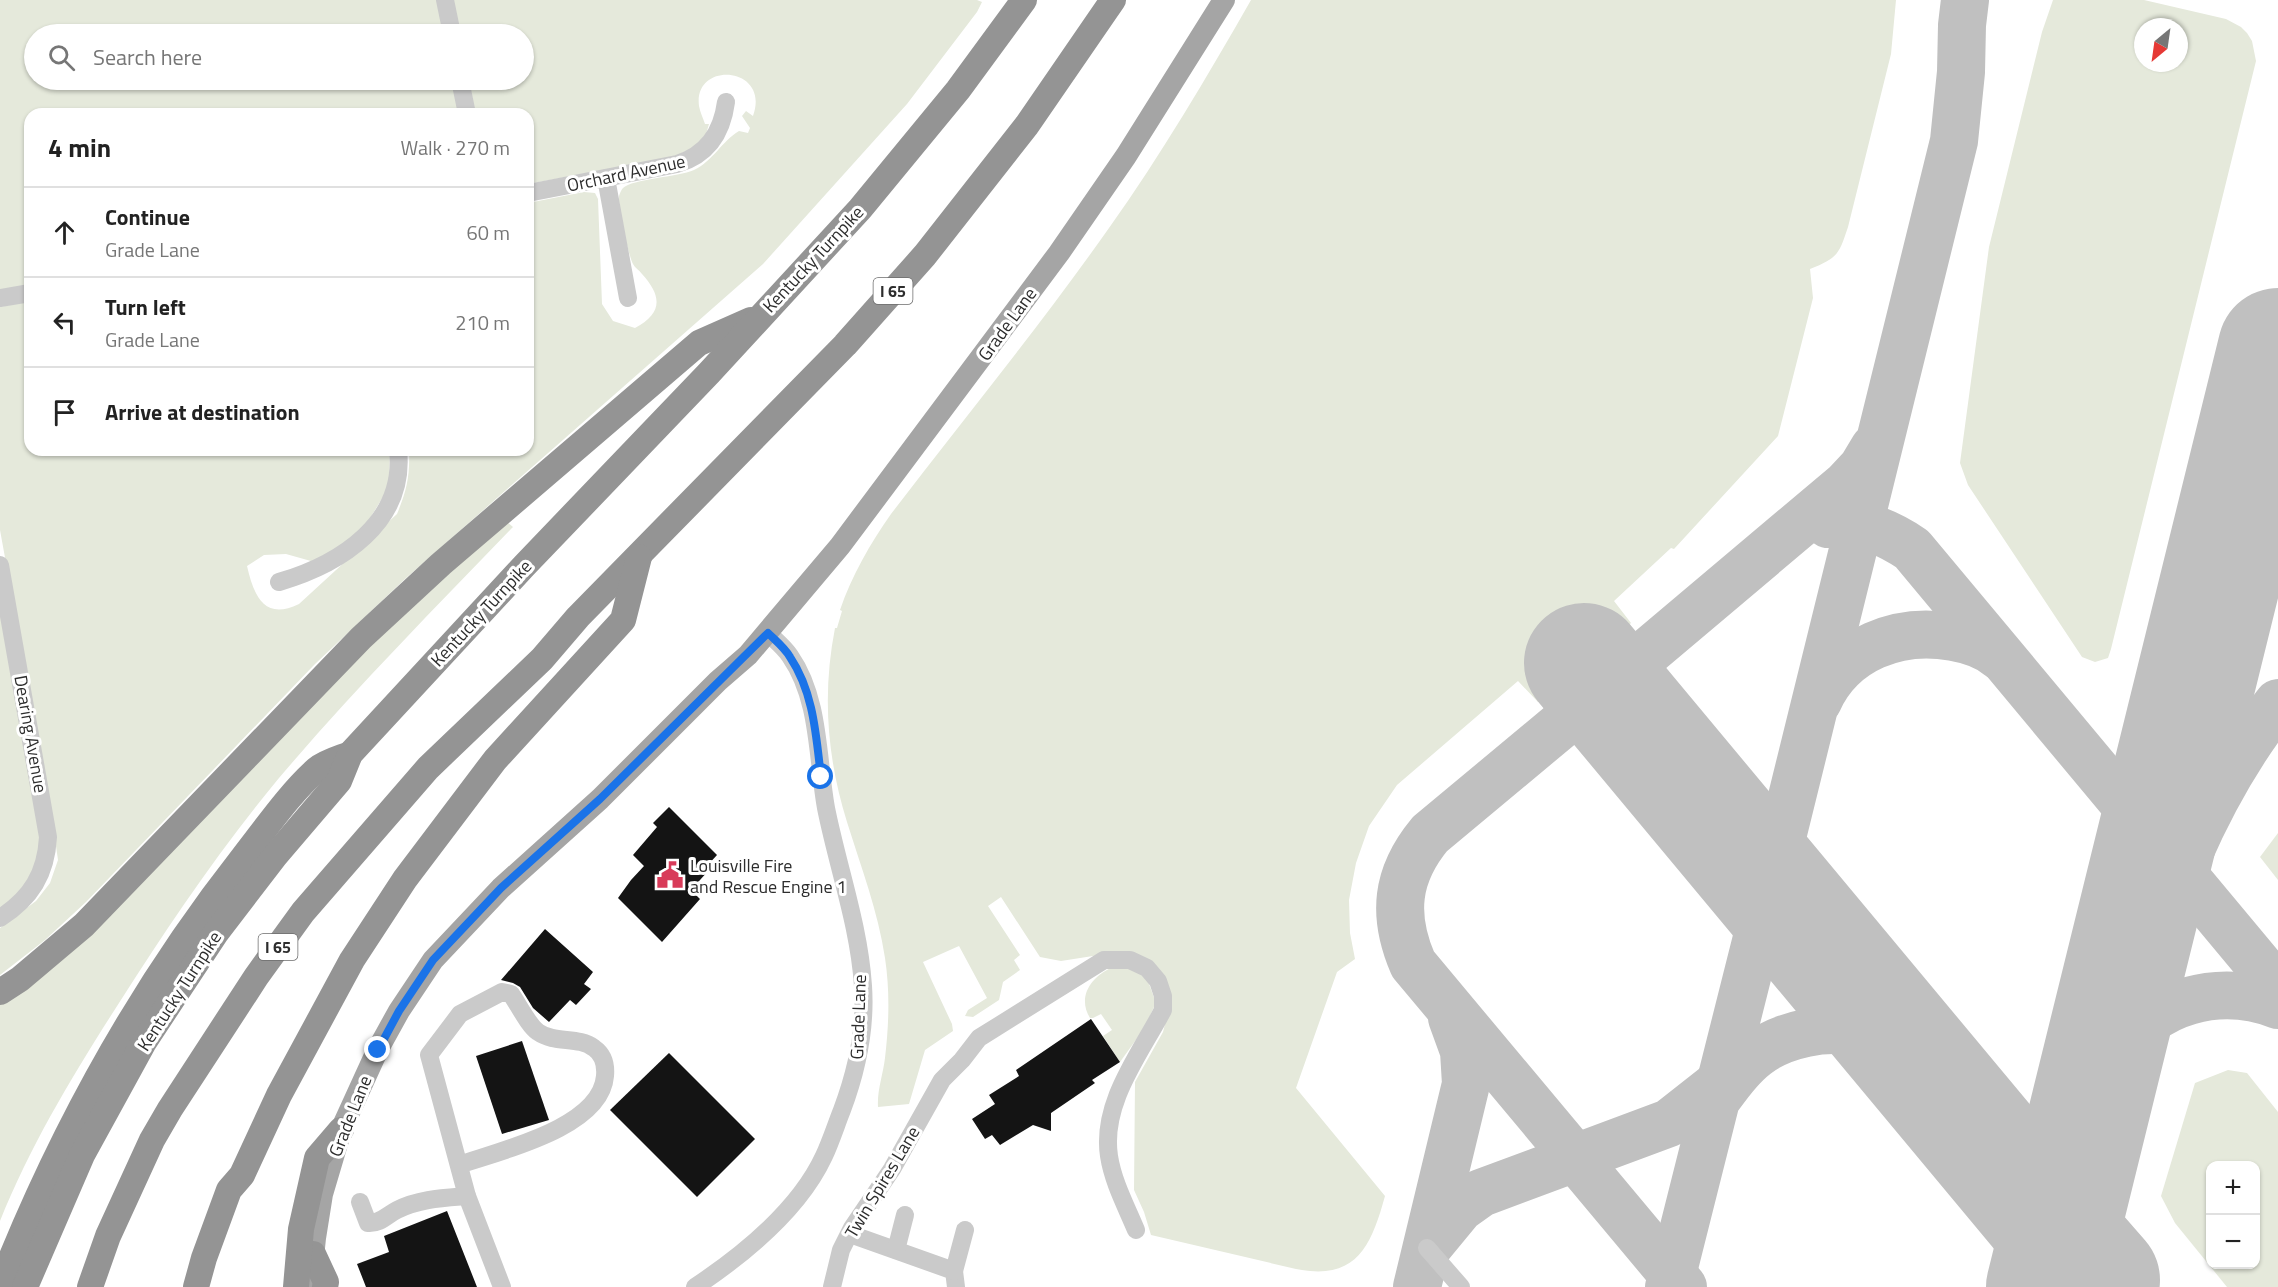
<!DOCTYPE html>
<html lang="en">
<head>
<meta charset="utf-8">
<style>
	:root { --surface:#fff; --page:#f2f2f2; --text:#222; --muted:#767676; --line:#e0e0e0 }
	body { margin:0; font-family:"Titillium Web",sans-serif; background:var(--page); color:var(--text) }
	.controls { position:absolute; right:18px; bottom:18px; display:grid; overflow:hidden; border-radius:12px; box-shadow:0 2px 4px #0004 }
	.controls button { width:54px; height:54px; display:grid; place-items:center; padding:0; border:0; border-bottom:2px solid var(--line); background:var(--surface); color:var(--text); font:30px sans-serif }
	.compass { position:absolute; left:2134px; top:18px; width:54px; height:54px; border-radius:50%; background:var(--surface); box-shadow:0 2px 4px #0004; rotate:209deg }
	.stop { position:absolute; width:18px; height:18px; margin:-14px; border:4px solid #1a73e8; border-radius:50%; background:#fff }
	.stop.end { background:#1a73e8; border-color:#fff; box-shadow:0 2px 6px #0008 }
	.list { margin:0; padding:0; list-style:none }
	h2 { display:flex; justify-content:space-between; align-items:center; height:78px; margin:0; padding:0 24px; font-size:26px }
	h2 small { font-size:20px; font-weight:400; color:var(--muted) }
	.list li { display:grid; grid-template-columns:39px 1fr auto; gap:18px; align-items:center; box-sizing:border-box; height:90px; padding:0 24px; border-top:2px solid var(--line) }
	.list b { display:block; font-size:22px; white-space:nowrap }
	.list p { margin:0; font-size:20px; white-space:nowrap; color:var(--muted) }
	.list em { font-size:20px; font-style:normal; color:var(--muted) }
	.icon { flex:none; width:33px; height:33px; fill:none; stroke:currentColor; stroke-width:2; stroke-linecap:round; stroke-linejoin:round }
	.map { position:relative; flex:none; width:2278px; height:1287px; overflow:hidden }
	.search { position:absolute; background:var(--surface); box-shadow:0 2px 4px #0004; left:24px; top:24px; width:510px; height:66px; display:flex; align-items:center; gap:15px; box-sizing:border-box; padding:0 21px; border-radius:33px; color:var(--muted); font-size:22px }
	.panel { position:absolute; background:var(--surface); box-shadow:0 2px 4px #0004; left:24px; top:108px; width:510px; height:348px; border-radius:18px }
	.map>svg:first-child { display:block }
	.green { fill:#e5e9db; fill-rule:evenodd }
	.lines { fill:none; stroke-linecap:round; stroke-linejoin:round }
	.taxiway { stroke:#c0c0c0; stroke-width:48 }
	.runway { stroke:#c0c0c0; stroke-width:120 }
	.building { fill:#141414 }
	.minor { stroke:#cacaca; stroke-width:18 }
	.major { stroke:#a5a5a5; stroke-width:22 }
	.highway { stroke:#949494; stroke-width:26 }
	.route { stroke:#1a73e8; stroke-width:8 }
	.labels { text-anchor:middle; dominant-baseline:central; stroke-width:6; stroke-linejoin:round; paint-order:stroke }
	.shield { fill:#fff; stroke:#6c6c6c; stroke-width:1.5 }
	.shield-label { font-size:16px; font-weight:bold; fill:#2d2d2d }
	.street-label { font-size:18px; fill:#2d2d2d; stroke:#fff }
	.poi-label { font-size:18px; fill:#2d2d2d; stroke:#fff; text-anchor:start }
</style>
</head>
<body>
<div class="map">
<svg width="2278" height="1287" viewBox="0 0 2278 1287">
	<rect width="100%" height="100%" fill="#fff"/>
	<g class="green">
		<path d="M0,0H438L444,34H34V80H453L459,114H30V288L0,293Z"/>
		<path d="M453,0H977L982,2L977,12L907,104L763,264L405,579L315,664L86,902L45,940L0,975V928L36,901L50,883L58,860L50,805L0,530V307L30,301V450H390L389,487L364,528L318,563L286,554L264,555L247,566C254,596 264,621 299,604L397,514C407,490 410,476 409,450H528V203L584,192L595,193L598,199L602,304L613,321L635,328C663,313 662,296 642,274C639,270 635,268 633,264C628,254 618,207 619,196C620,193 621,190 623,188C632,179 678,177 694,170C713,161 722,141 739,131L748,133L750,128L742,116L746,111L753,116C771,66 693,60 699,106C700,112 703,118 705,124H709L706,134L695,147L673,157L528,184V114H475L469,80H524V34H460Z"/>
		<path d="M1251,0H1896L1891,54L1848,227C1839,254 1838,258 1810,269L1813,298L1778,436L1674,549L1671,548L1614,601L1631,623L1538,702L1518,681L1397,785L1369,826L1356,863L1349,900L1350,933L1355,959L1337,972L1296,1088L1385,1196C1371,1247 1356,1281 1296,1269L1151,1235L1144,1212L1134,1190L1135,1082L1163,1032L1167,1016L1169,990L1112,953L1061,961L1040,957L1001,897L988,906L1020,955L1014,960L1020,970L1003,982L999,1000L973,1017L965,1016L968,1010L987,998L959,946L923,962L952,1024L953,1031L925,1050L909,1104L878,1107C877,1090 883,1075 885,1058C889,1024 890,991 885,958C878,911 861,867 847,822C827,758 822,694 835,628H837L842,611L840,610C852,575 870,544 891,514C964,419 1040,326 1109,228C1161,155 1207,77 1251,0Z"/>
		<path d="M2053,0H2144L2226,19L2241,27L2247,33L2252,41L2256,61L2111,649L2108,658L2095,662L2082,657L1968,485L1960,463L1989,247L2042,32ZM2143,27H2179V63H2143Z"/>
		<path d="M505,520L513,527C434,609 353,691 279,778C220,849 168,926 119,1003C74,1073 31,1144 0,1221V1005L15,994L363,651Z"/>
		<path d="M0,607L43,845L29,883L0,910Z"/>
		<path d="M2278,833V880L2260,857Z"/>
		<path d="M1111,968L1137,969L1148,981L1156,1003L1143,1030L1120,1062L1103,1036L1112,1030L1101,1014L1093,1018H1090C1077,997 1091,977 1111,968Z"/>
		<path d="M2228,1070L2247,1073L2278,1112V1287H2227L2175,1223L2161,1196L2195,1083ZM2210,1166H2256V1264H2210Z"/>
	</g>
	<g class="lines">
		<g class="taxiway">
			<path d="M1828,524C1859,520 1887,532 1912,549L2278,988"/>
			<path d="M1818,701C1842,648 1899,627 1953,637C1970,640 1986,645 1999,656"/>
			<path d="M2120,1054C2152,999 2221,983 2278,1005"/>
			<path d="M1720,1095C1744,1061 1763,1042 1806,1033C1876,1019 1909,1058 1950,1107C1970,1130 1989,1154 2008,1177"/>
			<path d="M1427,1248L1460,1208L1481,1193L1669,1123L1730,1075"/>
			<path d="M1417,1287L1466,1084L1464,1051L1452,1018"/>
			<path d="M1669,1287L1770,886L1954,141L1961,72L1962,25L1965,0"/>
			<path d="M1683,1287L1413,964C1392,915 1396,875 1430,834L1604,689L1847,484L1862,468L1874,448"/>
			<path d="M2052,1287C2077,1200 2100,1112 2127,1025C2162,912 2203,796 2278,703"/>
		</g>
		<g class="runway">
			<path d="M1584,663L2059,1233L2100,1280"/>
			<path d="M2046,1287L2278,348"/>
		</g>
	</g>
	<g class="building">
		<path d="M669,807L717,855L706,867L709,870L691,890L700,899L662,942L618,898L631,880L644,866L633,855L657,827L653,823Z"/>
		<path d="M545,929L593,972L584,984L591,989L576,1005L570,1000L549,1022L533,1008L520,987L513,983L501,980Z"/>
		<path d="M1091,1019L1120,1062L1092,1080L1095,1083L1051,1113V1131L1033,1125L1000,1145L992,1135L985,1139L972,1119L995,1104L989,1095L1019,1076L1016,1070Z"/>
		<path d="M522,1041L549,1120L502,1134L476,1056Z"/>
		<path d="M669,1053L755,1139L697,1197L610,1110Z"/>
		<path d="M447,1211L477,1287H366L357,1264L389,1252L384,1236Z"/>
	</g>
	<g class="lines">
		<g class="minor">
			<path d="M445,0L452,34"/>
			<path d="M460,80L467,114"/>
			<path d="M606,178L628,298"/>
			<path d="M528,193L677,164C707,155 722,133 726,102"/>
			<path d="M0,298L30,293"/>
			<path d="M0,565L48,837C46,874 31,898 0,918"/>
			<path d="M279,582C341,564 406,522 398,450"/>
			<path d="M459,1165C499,1151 601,1128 605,1076C606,1065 604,1055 594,1048C578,1036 555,1044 538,1032C529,1026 518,1004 511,994L502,992L460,1014L429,1055L467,1196L502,1287"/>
			<path d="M360,1202L368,1223C380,1224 387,1215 397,1210C419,1199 443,1198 467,1196"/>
			<path d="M850,1234L954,1271L956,1287"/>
			<path d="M1427,1248L1461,1287"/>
			<path d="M896,1250L905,1215"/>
			<path d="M954,1271L965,1230"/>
			<path d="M695,1287C743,1255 799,1210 824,1156C831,1141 836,1125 842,1110C857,1070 866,1029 863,986C859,925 838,868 826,808C817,758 820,699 790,656C784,647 775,640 768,633"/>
			<path d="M832,1287L841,1250L852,1228L892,1169L942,1080L962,1060L979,1038L1104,960H1130L1147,968L1158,981L1163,996V1010C1140,1054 1101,1103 1109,1156C1113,1182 1126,1206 1136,1230"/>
		</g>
		<path class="major" d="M310,1287L315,1238L322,1194L341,1130L378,1049L399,1011L433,960L501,888L600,799L718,681L748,655L840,546L1059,253L1126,156L1224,0"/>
		<g class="highway">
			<path d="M0,992L20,979L84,925L361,638L441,564L699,343L751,320"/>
			<path d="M313,1254L326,1282L325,1287"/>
			<path d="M0,1286C61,1131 141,987 244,856C266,828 290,793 317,769C325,762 340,758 350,754"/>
			<path d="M25,1287L82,1155L144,1042L216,933L275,856L339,781L350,754L524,566L709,373L860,209L958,90L1024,0"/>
			<path d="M90,1287L108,1236L152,1140L170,1109L256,977L303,912L428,768L542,659L578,617L845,345L925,255L1027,125L1113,0"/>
			<path d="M196,1287L204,1258L229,1190L242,1175L279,1095L352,960L405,879L495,760L623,620L639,557"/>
			<path d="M296,1287L301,1229L317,1158L341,1130"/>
		</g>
	</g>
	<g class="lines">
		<path class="route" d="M378,1050L399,1011L433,960L501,888L600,799L768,633C775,640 785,648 790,657C814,693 816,736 821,777"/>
	</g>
	<defs>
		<symbol id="civic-bare" viewBox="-9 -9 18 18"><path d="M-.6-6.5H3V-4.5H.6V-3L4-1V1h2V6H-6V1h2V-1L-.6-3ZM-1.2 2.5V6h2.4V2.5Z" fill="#d83b59" stroke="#fff" stroke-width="2.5" paint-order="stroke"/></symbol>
	</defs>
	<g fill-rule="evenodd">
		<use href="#civic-bare" x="651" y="856" width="38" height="38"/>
	</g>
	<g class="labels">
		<g class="shield">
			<rect x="873.5" y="278" width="39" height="26" rx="4.5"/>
			<rect x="258.5" y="934" width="39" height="26" rx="4.5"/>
		</g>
		<g class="shield-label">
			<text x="893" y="291">I 65</text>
			<text x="278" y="947">I 65</text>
		</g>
		<g class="street-label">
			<text transform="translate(626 173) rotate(-12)">Orchard Avenue</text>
			<text transform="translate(813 259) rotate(-47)">Kentucky Turnpike</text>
			<text transform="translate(1007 324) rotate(-54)">Grade Lane</text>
			<text transform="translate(481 613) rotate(-47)">Kentucky Turnpike</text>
			<text transform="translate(31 734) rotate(80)">Dearing Avenue</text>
			<text transform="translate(179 991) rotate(-57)">Kentucky Turnpike</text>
			<text transform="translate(858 1017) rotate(-88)">Grade Lane</text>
			<text transform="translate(350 1116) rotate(-68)">Grade Lane</text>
			<text transform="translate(882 1182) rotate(-59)">Twin Spires Lane</text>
		</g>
		<g class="poi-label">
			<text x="690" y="865">Louisville Fire<tspan x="690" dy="21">and Rescue Engine 1</tspan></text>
		</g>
	</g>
</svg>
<div class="controls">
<button>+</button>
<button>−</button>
</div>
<svg class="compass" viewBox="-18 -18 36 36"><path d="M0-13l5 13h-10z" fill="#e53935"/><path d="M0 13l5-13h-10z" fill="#767676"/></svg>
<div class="stop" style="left:821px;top:777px"></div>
<div class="stop end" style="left:378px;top:1050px"></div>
<div class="search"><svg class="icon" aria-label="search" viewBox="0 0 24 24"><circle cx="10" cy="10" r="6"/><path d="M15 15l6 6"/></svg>Search here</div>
<section class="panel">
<h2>4 min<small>Walk · 270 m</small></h2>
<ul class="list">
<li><svg class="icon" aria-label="ahead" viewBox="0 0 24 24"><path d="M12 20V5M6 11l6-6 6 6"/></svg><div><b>Continue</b><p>Grade Lane</p></div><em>60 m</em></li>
<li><svg class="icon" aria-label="left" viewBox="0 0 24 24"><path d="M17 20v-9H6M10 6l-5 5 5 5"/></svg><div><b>Turn left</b><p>Grade Lane</p></div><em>210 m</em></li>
<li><svg class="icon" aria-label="arrive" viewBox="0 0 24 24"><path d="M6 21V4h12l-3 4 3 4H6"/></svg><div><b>Arrive at destination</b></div></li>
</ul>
</section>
</div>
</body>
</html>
